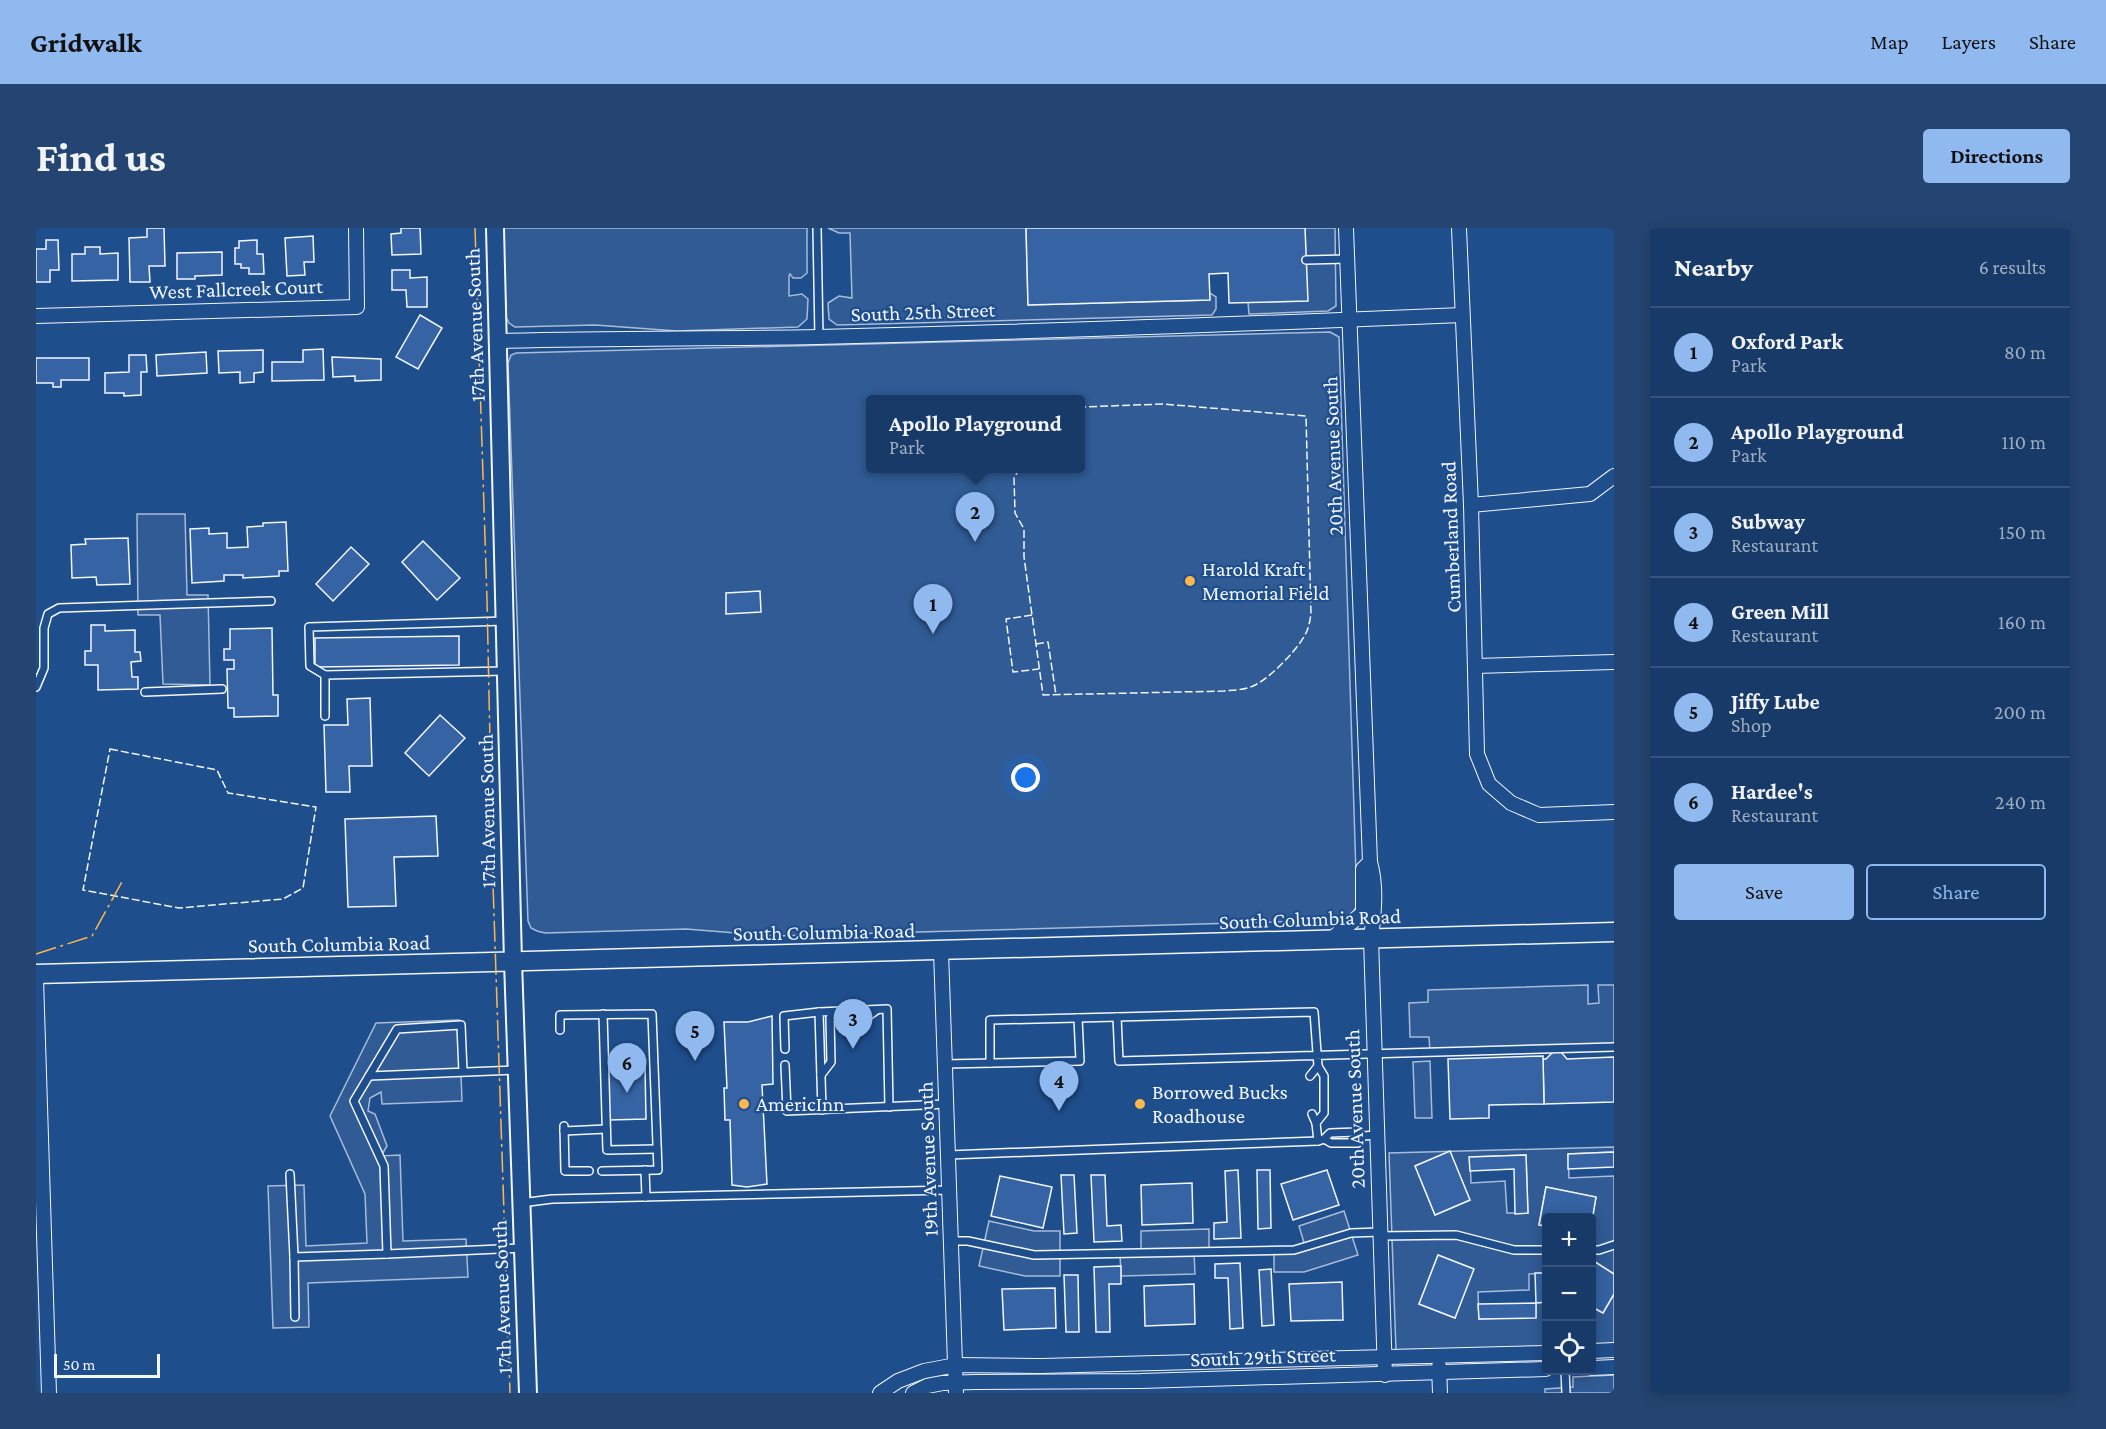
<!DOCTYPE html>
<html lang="en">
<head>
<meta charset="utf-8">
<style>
	:root { --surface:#173a69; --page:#244571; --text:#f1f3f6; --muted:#9eadc0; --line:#36547d; --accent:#90b9f0 }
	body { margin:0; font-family:"Crimson Pro",serif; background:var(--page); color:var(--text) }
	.controls { position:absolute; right:18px; bottom:18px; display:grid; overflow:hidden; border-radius:6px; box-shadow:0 3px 15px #0003 }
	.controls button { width:54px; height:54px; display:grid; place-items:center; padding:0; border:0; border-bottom:2px solid var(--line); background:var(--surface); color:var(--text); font:30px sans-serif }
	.scale { position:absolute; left:18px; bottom:15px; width:106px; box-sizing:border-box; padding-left:6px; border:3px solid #f2f6ff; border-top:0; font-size:16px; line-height:21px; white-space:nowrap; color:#f2f6ff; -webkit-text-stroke:4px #1f4e8c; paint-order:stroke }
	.you { position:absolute; left:990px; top:550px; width:21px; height:21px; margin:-15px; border:4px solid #fff; border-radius:50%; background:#1a73e8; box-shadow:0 0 0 9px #1a73e833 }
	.badge { display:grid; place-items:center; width:39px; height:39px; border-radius:50%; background:var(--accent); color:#111; font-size:20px; font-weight:700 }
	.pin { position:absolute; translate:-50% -50px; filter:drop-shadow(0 2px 3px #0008) }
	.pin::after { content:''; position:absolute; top:32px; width:21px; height:18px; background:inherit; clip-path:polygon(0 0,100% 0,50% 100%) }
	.popup { position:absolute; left:830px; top:167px; width:219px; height:78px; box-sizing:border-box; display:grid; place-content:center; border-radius:6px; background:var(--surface); filter:drop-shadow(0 2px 4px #0005); font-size:20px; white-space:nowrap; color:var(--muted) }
	.popup b { font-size:22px; color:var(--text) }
	.popup::after { content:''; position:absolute; left:50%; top:100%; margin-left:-12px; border:12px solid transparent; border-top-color:var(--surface) }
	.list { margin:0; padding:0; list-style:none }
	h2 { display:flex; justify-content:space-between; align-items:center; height:78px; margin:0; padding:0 24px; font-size:26px }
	h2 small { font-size:20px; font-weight:400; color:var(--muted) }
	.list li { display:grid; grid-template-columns:39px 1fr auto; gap:18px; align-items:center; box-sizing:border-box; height:90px; padding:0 24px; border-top:2px solid var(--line) }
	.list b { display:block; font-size:22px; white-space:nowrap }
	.list p { margin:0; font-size:20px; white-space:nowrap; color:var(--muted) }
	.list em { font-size:20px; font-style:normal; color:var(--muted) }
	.actions { display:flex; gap:12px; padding:18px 24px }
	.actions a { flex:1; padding:14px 0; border:2px solid var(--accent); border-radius:6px; text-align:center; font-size:21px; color:var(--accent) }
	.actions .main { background:var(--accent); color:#111 }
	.icon { flex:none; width:33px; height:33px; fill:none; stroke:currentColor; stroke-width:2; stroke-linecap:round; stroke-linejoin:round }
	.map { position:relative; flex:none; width:1578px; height:1165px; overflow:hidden; border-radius:6px }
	header { display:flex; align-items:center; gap:36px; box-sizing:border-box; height:84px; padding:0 30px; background:var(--accent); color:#111 }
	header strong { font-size:28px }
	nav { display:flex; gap:33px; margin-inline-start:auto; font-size:21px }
	.intro { display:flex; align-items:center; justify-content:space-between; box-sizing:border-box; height:144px; padding:0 36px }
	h1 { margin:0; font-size:42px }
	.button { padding:15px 27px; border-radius:6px; background:var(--accent); color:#111; font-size:21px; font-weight:700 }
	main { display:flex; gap:36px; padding:0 36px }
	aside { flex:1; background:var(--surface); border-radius:6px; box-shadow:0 3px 15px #0003 }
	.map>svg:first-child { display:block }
	.built { fill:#305b95; stroke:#a8bbd7; stroke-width:1.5; fill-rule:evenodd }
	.building { fill:#3563a3; stroke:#f2f6ff; stroke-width:1.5 }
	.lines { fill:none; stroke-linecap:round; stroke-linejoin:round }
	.service-casing { stroke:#f2f6ff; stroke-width:10 }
	.minor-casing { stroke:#f2f6ff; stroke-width:16 }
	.tertiary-casing { stroke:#f2f6ff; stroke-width:20 }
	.secondary-casing { stroke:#f2f6ff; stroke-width:21 }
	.service { stroke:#1f4e8c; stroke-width:7 }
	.minor { stroke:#1f4e8c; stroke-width:14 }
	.tertiary { stroke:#1f4e8c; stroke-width:16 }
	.secondary { stroke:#1f4e8c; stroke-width:18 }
	.fence { stroke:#f2f6ff; stroke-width:1.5; stroke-dasharray:8 3; stroke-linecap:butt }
	.power { stroke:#ffb74d; stroke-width:1.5; stroke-dasharray:21 4.5 3 4.5; stroke-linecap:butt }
	.poi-dot { fill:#ffb74d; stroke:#1f4e8c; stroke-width:2 }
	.labels { text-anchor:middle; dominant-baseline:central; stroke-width:4.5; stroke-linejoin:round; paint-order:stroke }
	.street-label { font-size:21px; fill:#f2f6ff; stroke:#1f4e8c }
	.poi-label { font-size:21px; fill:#f2f6ff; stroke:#1f4e8c; text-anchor:start }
</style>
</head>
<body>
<header>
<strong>Gridwalk</strong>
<nav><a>Map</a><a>Layers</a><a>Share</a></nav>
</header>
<div class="intro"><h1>Find us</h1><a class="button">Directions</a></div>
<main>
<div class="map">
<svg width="1578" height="1165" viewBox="0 0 1578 1165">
	<rect width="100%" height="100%" fill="#1f4e8c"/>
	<g class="built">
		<path d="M467,0H771V45L765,50H757L754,46L753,48V68L766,66L772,71L771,91L762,99L641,103L559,97L479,99L473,95L470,89Z"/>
		<path d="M792,0H990L992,77L1173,72L1174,65L1180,69V81L1176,87L801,97L793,91L792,75L803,68L816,70L814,5H803Z"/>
		<path d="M1269,0H1299L1300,78L1292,83L1213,86L1212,74L1271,73Z"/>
		<path d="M1294,104L1303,109L1321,677L1315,688L1307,692L739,708L650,701L509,705L501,703L495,700L492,693L472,135L475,127L480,125ZM834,172H1044V240H834Z"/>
		<path d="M101,286H149L151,367H172L174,457L127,456L124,387H102Z"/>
		<path d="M1552,757V776L1563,775L1562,757H1578V819L1394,824L1393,809H1374L1373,775L1392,774V762Z"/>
		<path d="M423,792L426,873L346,876L345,864L334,870L332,883L339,886L351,918L345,928L364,927L367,1013L430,1011L432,1049L272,1055L273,1099L237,1100L232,958L268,957L270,1018L331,1015L329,966L294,888L340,795Z"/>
		<path d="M1394,833L1396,890H1379L1377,834Z"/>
		<path d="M1578,919V924L1532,926L1533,950L1578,948V1046L1556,1032V993L1560,969L1510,959L1503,996L1510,998V1045L1493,1046V1062L1442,1064L1443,1091L1500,1089V1075L1510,1074V1118L1360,1123L1353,925ZM1414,924L1434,972L1399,987L1379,938ZM1490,927L1492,985H1471L1469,953L1435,955L1434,929ZM1402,1027L1437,1041L1419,1090L1383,1076Z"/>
		<path d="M1308,983L1322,1027L1268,1044H1238V1023L1269,1018L1263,998Z"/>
		<path d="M953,993L998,1003H1024V1048H989L943,1038Z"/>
		<path d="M1173,1001V1024H1158L1159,1046L1085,1048L1084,1025H1105V1003Z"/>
		<path d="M1578,1066V1117H1556V1079L1567,1085Z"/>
		<path d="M1578,1147V1165H1509V1161L1537,1159V1149Z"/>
	</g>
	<g class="building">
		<path d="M111,0H128L129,38H113L114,54H94L93,10L111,9Z"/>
		<path d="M365,0H384L385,26L356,27L355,6L365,5Z"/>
		<path d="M990,0H1269L1272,73L1193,75L1192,45L1173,46L1174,72L992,77Z"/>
		<path d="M277,8L278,34H268L269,47L251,48L249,10Z"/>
		<path d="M10,12H22L23,42H14V54H0V21H10Z"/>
		<path d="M221,12V26H227L228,46H213V40H205V36H199V20H203V13Z"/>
		<path d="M49,19H64V26L82,25V52L36,53V26H49Z"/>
		<path d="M186,24V47L159,48V51H141V25Z"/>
		<path d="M356,42H374V50L391,49V79H371L370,62H356Z"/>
		<path d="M384,87L406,100L382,141L360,129Z"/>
		<path d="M287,121L288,152L236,153V134H267V122Z"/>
		<path d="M227,122V144L218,145V154L204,155V144L183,145L182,123Z"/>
		<path d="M170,124L171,145L121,148L120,127Z"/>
		<path d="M93,127H110L111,144H105V167L88,168V165H69V145L93,144Z"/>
		<path d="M296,129L345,131V152L319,153V148L297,149Z"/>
		<path d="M0,130H53V152H25V159H17V155H0Z"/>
		<path d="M250,294L252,343H243V348L207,350V347H188V353L156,355L154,301L173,300V306L191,305V320L212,319L211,299L227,298V295Z"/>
		<path d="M92,310L94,356L61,357L60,349L36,350L35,317L50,316L49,311Z"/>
		<path d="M387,313L424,350L401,372L366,334Z"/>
		<path d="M315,319L333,336L297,373L280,356Z"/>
		<path d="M724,363L725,384L690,386V365Z"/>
		<path d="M55,397H69V403L99,402V424H104L105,433L95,434L96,449H102V461L62,462V437H49V423H55Z"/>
		<path d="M236,400L237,467H242V488L198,489V480H192L191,441H198V432H188V421H194V401Z"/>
		<path d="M423,408V437L279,439V410Z"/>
		<path d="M334,470L336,538H313L314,564H290L288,497H312L311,471Z"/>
		<path d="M404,487L429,510L393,548L369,525Z"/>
		<path d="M400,588L402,628L358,629L360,678L312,679L309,591Z"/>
		<path d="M736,788L737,856L726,857L731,956L711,959L696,957L694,892H689L688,860H691L688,794H712Z"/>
		<path d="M1517,824H1525L1531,831L1578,829V874L1508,876L1507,831H1510Z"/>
		<path d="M1507,828L1508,876L1453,877V890L1414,891L1412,831Z"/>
		<path d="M609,838L610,891L573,892L571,839Z"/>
		<path d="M1414,923L1434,972L1399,987L1379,938Z"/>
		<path d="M1578,924V939L1532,941V926Z"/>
		<path d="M1490,927L1492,985L1479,986L1478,941L1434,943L1433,929Z"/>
		<path d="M1202,942L1205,1010L1178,1011V995L1191,994L1189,943Z"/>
		<path d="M1221,942H1234L1235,1000L1222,1001Z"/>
		<path d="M1291,942L1303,977L1257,992L1245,956Z"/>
		<path d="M1025,947H1038L1041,1005L1028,1006Z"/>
		<path d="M1055,947H1069L1071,998L1085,997L1086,1013L1058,1014Z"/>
		<path d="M964,948L1016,959L1007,1000L955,988Z"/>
		<path d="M1156,955L1157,995L1106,997L1105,957Z"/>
		<path d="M1510,959L1560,969L1556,993V990H1510V998L1503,997Z"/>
		<path d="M1402,1027L1438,1041L1419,1090L1383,1076Z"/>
		<path d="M1556,1032L1578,1046V1066L1567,1085L1556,1079Z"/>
		<path d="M1204,1035L1207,1100L1194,1101L1192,1050H1179V1036Z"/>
		<path d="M1085,1038V1056H1073L1074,1104H1060L1058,1039Z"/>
		<path d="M1235,1041L1238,1097L1226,1098L1223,1042Z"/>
		<path d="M1499,1045H1510V1074L1500,1075Z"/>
		<path d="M1028,1047H1042L1043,1104H1030Z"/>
		<path d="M1306,1054L1307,1092L1255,1093L1253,1056Z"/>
		<path d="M1158,1056L1159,1096L1109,1098L1108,1058Z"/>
		<path d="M1019,1060L1020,1100L968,1102L966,1061Z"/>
		<path d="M1500,1075V1090L1443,1091L1442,1076Z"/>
	</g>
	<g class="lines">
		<defs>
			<g id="service">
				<path d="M781,0L783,109"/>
				<path d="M1270,32L1311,31"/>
				<path d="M469,393L273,399L274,438L289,447L469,443"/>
				<path d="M289,447V488"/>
				<path d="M0,459L8,440V400L12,386L23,380L235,373"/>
				<path d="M109,464L186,461"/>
				<path d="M567,786L571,922L621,921"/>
				<path d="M524,802V787L616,786L622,942L566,943"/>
				<path d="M749,821L748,788L783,784"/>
				<path d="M954,835V792L1081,789"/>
				<path d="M909,836L1044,833L1042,790"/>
				<path d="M749,837L751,883L911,876"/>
				<path d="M427,844L425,797L361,801L333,848L480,842"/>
				<path d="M785,847L795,834L794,790L834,787L841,782"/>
				<path d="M1274,848L1282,838"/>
				<path d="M786,882L783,784L851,781L853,879"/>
				<path d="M1276,886L1280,895"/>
				<path d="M528,898L529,943H553"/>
				<path d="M528,903L570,901"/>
				<path d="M1288,911L1295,915H1322L1327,908"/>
				<path d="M1282,913L1280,895L1288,885V848L1282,838L1278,784L1081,789L1083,833L1578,819"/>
				<path d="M912,927L1282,913L1288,911L1294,905L1321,904L1327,908L1341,907"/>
				<path d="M609,942L610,969"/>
				<path d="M254,946L258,1029L351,1026L348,938L318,873L333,848"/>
				<path d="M485,975L516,971L914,962"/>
				<path d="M1344,1008L1420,1007L1478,1022H1510"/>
				<path d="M915,1013H932L998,1027L1258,1022L1315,1005L1344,1004"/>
				<path d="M1556,1022H1563L1578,1017"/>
				<path d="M351,1026L486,1020"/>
				<path d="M258,1029L259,1089"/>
				<path d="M1529,1142L1530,1165"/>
			</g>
			<g id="minor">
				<path d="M1310,0L1334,634C1341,659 1338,685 1335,711L1349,1147"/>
				<path d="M1423,0L1435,277L1441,526L1453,556L1475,575L1503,587L1578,584"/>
				<path d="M0,88L321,79L320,0"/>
				<path d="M463,113C569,110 676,111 782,109C997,104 1211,96 1426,87"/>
				<path d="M1435,277L1554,266L1578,248"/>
				<path d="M1440,438L1578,434"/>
				<path d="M1294,712L1327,685V641L1334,634"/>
				<path d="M905,723L920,1165"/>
				<path d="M0,750L13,1165"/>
				<path d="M1556,1123L1578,1122"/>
				<path d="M1403,1138L1404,1165"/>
				<path d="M1556,1140L1578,1139"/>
				<path d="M844,1165L862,1153L888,1143L920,1137L1005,1138L1510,1125"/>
				<path d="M877,1165L891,1158L907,1155L939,1154L1105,1153L1510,1141"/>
			</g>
			<path id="tertiary" d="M459,0L477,734L492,1165"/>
			<path id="secondary" d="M0,746L1578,704"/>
		</defs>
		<use href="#service" class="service-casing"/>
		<use href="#minor" class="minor-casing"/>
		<use href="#tertiary" class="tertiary-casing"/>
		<use href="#secondary" class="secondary-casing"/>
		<use href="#service" class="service"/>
		<use href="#minor" class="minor"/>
		<use href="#tertiary" class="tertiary"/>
		<use href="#secondary" class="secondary"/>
		<g class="fence">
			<path d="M984,240L978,250L979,285L988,301V329L1007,467L1188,463C1199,462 1211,462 1221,456C1237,447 1262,421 1270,405C1273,399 1274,392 1275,386L1270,188L1127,176L1044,179"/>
			<path d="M996,387L970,391L977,444L1003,441"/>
			<path d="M1000,416L1012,414L1020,467"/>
			<path d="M74,521L181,542L192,565L280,579L267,660L247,671L143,680L47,662Z"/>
		</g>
		<g class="power">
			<path d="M439,0L451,372L457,656L474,1165"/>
			<path d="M0,726L56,708L87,652"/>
		</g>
	</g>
	<g class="poi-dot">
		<circle cx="1154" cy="353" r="6"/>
		<circle cx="708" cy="876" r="6"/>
		<circle cx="1104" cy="876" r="6"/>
	</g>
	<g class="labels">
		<g class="street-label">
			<text transform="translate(200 61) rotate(-2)">West Fallcreek Court</text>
			<text transform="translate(887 84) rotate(-2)">South 25th Street</text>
			<text transform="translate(439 97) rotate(-92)">17th Avenue South</text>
			<text transform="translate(1297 228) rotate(-92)">20th Avenue South</text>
			<text transform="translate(1415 309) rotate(-92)">Cumberland Road</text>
			<text transform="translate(451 583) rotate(-91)">17th Avenue South</text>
			<text transform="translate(1274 691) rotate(-2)">South Columbia Road</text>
			<text transform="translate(788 704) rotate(-1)">South Columbia Road</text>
			<text transform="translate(303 716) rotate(-1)">South Columbia Road</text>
			<text transform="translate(1319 881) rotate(-92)">20th Avenue South</text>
			<text transform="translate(892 931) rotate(-92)">19th Avenue South</text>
			<text transform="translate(466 1069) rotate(-92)">17th Avenue South</text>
			<text transform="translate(1227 1129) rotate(-2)">South 29th Street</text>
		</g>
		<g class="poi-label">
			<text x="1166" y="341">Harold Kraft<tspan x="1166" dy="24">Memorial Field</tspan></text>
			<text x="1116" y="864">Borrowed Bucks<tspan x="1116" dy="24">Roadhouse</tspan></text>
			<text x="720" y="876">AmericInn</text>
		</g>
	</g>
</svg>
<div class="controls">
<button>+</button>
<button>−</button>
<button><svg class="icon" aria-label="locate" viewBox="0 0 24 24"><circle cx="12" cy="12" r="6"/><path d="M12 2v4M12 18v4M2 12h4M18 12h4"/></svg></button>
</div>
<div class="scale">50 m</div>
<div class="you"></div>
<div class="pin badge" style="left:897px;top:406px">1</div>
<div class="pin badge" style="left:939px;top:314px">2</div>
<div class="popup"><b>Apollo Playground</b>Park</div>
<div class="pin badge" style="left:817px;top:821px">3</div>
<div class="pin badge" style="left:1023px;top:883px">4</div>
<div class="pin badge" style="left:659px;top:833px">5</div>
<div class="pin badge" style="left:591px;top:865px">6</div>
</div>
<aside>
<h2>Nearby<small>6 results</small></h2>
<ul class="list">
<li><span class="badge">1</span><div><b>Oxford Park</b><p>Park</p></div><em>80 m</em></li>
<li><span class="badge">2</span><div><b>Apollo Playground</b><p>Park</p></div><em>110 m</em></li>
<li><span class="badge">3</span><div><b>Subway</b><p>Restaurant</p></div><em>150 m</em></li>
<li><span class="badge">4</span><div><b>Green Mill</b><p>Restaurant</p></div><em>160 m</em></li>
<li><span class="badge">5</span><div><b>Jiffy Lube</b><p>Shop</p></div><em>200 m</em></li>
<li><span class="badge">6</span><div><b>Hardee's</b><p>Restaurant</p></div><em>240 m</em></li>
</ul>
<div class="actions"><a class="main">Save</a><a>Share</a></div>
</aside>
</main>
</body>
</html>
